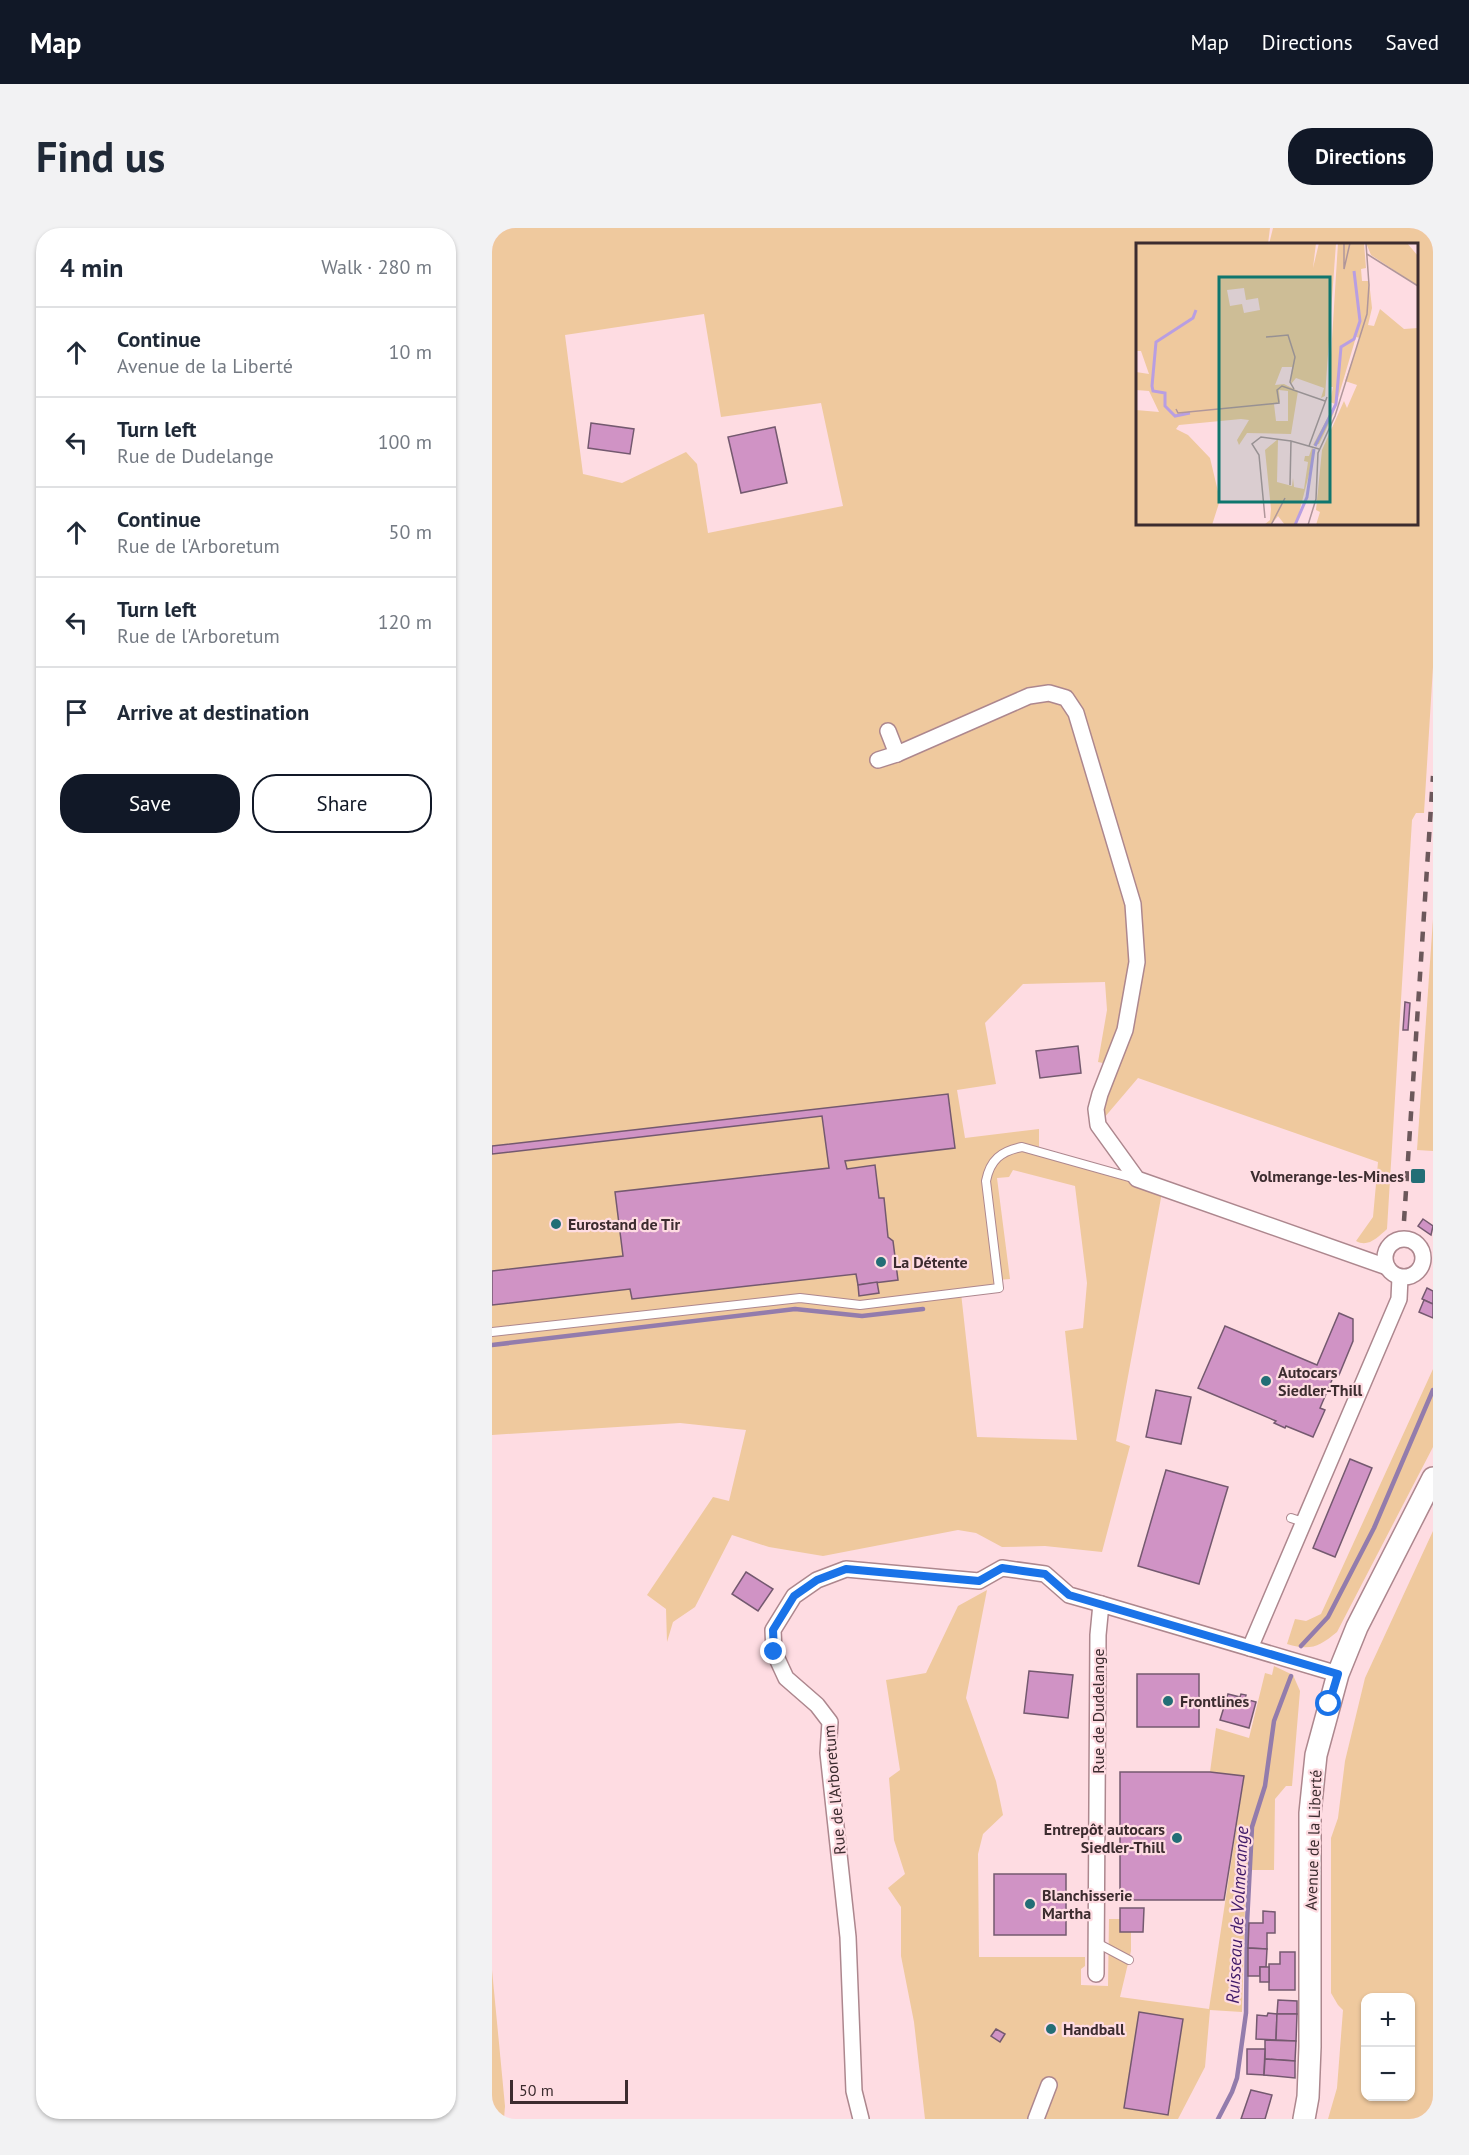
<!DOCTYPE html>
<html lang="en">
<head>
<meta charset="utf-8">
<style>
	:root { --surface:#fff; --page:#f2f2f3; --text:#1f2937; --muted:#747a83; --line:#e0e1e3; --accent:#111827 }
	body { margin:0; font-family:"PT Sans",sans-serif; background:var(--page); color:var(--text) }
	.controls { position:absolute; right:18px; bottom:18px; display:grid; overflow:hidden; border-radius:12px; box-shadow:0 2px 4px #0004 }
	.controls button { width:54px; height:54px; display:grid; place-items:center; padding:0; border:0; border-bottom:2px solid var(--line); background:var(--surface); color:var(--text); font:30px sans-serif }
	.scale { position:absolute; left:18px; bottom:15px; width:118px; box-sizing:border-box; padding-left:6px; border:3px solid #3c2c2f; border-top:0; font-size:16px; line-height:21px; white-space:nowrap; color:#3c2c2f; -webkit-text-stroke:4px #fedce2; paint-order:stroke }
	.stop { position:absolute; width:18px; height:18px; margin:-14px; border:4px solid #1a73e8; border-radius:50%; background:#fff }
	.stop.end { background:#1a73e8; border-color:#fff; box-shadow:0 2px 6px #0008 }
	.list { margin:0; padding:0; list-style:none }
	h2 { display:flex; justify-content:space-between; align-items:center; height:78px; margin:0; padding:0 24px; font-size:26px }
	h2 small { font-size:20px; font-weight:400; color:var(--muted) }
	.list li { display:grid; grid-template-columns:39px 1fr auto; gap:18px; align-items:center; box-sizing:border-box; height:90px; padding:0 24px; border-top:2px solid var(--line) }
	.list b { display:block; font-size:22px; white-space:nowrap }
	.list p { margin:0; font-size:20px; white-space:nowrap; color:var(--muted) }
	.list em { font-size:20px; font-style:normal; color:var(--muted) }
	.actions { display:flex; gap:12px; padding:18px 24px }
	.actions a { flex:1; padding:14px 0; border:2px solid var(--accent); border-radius:24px; text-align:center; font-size:21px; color:var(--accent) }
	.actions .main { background:var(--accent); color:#fff }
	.icon { flex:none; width:33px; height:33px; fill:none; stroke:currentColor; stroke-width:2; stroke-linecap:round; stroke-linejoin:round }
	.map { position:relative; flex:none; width:941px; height:1891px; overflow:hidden; border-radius:24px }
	header { display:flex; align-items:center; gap:36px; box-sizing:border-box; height:84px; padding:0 30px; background:var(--accent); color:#fff }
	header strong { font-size:28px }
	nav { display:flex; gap:33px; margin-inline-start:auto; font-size:21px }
	.intro { display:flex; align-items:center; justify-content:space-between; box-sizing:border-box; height:144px; padding:0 36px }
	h1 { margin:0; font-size:42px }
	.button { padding:15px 27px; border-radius:24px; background:var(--accent); color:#fff; font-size:21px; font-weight:700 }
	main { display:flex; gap:36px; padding:0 36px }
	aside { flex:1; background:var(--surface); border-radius:24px; box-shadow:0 2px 4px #0004 }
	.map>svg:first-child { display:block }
	.green { fill:#efc99e; fill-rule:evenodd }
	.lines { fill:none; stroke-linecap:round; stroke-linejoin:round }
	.stream { stroke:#937cac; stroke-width:4.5 }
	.building { fill:#d093c5; stroke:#74596f; stroke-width:1.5 }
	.lane-casing { stroke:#ad878e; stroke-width:10 }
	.street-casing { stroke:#ad878e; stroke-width:18 }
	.secondary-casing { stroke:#ad878e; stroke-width:24 }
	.lane { stroke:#fff; stroke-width:8 }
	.street { stroke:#fff; stroke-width:15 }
	.secondary { stroke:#fff; stroke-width:21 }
	.rail { stroke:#6c585b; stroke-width:4.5; stroke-dasharray:10 10; stroke-linecap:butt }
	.route { stroke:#1a73e8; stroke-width:8 }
	.poi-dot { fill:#236e76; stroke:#fedce2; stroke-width:2 }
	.labels { text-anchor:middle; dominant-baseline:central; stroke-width:4.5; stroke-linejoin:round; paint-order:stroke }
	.poi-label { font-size:16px; font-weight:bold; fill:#3c2c2f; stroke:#fedce2; text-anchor:start }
	.street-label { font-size:16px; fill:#3c2c2f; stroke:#fedce2 }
	.water-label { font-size:18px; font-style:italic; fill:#3f1968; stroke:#fedce2 }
	.inset-river { fill:none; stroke:#b89ee2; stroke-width:3 }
	.inset-road { fill:none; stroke:#b0969a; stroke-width:1.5 }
	.view { fill:#0f766e; fill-opacity:0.15; stroke:#0f766e; stroke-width:3 }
	.inset-edge { fill:none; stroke:#3c2c2f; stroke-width:3 }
</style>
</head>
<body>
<header>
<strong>Map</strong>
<nav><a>Map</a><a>Directions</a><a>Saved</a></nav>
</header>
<div class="intro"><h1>Find us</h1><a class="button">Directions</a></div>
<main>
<aside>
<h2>4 min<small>Walk · 280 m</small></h2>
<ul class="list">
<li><svg class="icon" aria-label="ahead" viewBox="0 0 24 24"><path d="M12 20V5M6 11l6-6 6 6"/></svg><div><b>Continue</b><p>Avenue de la Liberté</p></div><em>10 m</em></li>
<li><svg class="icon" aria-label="left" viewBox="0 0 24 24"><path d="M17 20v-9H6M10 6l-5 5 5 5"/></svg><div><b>Turn left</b><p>Rue de Dudelange</p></div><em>100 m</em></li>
<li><svg class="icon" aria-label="ahead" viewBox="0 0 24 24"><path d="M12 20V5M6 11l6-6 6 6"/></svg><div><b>Continue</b><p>Rue de l'Arboretum</p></div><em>50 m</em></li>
<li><svg class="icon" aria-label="left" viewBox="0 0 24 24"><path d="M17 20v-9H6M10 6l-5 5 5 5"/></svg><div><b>Turn left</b><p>Rue de l'Arboretum</p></div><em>120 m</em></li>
<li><svg class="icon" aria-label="arrive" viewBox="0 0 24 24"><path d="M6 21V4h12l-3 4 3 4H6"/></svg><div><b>Arrive at destination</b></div></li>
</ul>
<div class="actions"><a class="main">Save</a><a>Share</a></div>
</aside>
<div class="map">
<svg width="941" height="1891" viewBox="0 0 941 1891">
	<rect width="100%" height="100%" fill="#fedce2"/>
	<g class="green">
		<path d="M0,0H778L776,16H646V296H924V16H777L781,0H941V439L932,585H924L920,592L895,1001C886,1009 876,1020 864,1013L881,989L886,934L646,850L606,897L620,837L606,834L615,782L613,754L531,756L493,795L504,856L465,862L473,910L547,901V923L671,959L624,1213L638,1218L610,1324L553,1318L510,1319L484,1305L466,1302L331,1328L277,1319L240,1307L203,1379L181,1394L175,1414L174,1381L155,1367L221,1269L237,1273L254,1202L188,1195L0,1207ZM212,86L229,189L329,175L351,278L216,305L205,236L194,224L130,255L91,246L73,107ZM521,942L583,958L595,1055L591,1100L573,1103L585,1212L485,1209L469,1065L507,1060L506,1052L518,1051L505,950L517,949Z"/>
		<path d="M941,691V923L925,922Z"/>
		<path d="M941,1141V1219L845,1404C827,1419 818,1423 795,1416L803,1391L814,1393L829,1386Z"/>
		<path d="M941,1303V1891H836L845,1860L851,1782L846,1777L839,1765V1610L846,1590L853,1533L873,1450ZM874,1770H918V1868H874Z"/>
		<path d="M495,1362L474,1470L504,1553L511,1587L491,1606L486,1626L487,1729H593V1738L589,1741V1757L616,1758L617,1691H628V1704H639V1723L628,1769L717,1781L752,1549L718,1544L724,1500L757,1510L773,1445L780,1447L782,1438L801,1447L808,1463L800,1558H794L783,1571L782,1642H754L750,1784L718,1782L713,1839L686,1891H433L422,1794L409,1728V1679L396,1660L413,1646L402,1612L397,1550L408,1542L394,1452L434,1445L466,1378Z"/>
		<path d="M0,1742L13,1878L12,1891H0Z"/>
	</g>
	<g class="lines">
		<g class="stream">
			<path d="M0,1117L303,1081L370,1088L431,1081"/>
			<path d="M809,1418L836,1389L882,1300L941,1162"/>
			<path d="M726,1891L740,1864L745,1850L754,1785L755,1695L760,1599L773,1558L782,1493L799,1448"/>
		</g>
	</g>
	<g class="building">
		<path d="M99,195L142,201L138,226L96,220Z"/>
		<path d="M283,199L295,255L249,265L236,209Z"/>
		<path d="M913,774L918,775L916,802H911Z"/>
		<path d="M586,818L589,845L548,850L544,823Z"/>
		<path d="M456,866L463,920L353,933L355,941L383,937L387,970H392L396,1009L401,1013L406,1052L366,1057L364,1046L140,1071L138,1061L0,1077V1043L131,1028L123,964L337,940L330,888L0,926V918Z"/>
		<path d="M931,991L941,998L939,1007L926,998Z"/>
		<path d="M385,1054L387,1065L367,1068L366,1057Z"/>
		<path d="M935,1060L941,1063V1076L930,1071Z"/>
		<path d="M932,1072L941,1076V1090L927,1084Z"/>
		<path d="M847,1085L861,1091V1113L847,1147L843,1145L828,1180L833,1182L821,1209L794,1198L793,1200L782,1195L784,1193L706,1160L733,1098L825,1137Z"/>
		<path d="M664,1162L699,1169L689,1216L654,1209Z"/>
		<path d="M858,1231L880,1240L843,1329L821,1320Z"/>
		<path d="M674,1242L736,1259L707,1356L646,1338Z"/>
		<path d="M254,1344L281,1361L266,1383L240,1366Z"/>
		<path d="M537,1443L581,1447L576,1490L532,1485Z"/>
		<rect x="645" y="1446" width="62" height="53"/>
		<path d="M736,1466L748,1469L749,1466L754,1467L753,1471L764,1474L757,1500L728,1492Z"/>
		<path d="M628,1544H718L752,1548L732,1672H628Z"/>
		<rect x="502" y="1646" width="72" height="61"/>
		<path d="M628,1680H652L651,1704H628Z"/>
		<path d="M771,1683L783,1684V1705H775V1721L756,1720L757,1695H771Z"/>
		<path d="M756,1720L775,1721L774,1739H768V1748H756Z"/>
		<path d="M788,1724H803V1762H777V1736H788Z"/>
		<rect x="768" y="1739" width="9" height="15"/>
		<path d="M786,1772L805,1773V1786H785Z"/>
		<path d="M647,1784L691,1791L676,1887L632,1880Z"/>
		<path d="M776,1785L785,1786L784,1812L764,1811L765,1787L775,1788Z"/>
		<path d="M785,1786H805L804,1813L784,1812Z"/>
		<path d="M504,1801L513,1806L508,1814L499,1808Z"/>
		<path d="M773,1812L804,1813L803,1833L773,1831Z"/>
		<path d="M755,1821H773L772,1847L755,1846Z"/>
		<path d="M773,1831L803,1833V1850L772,1847Z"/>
		<path d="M759,1862L780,1867L773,1891H749Z"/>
	</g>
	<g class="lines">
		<defs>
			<g id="lane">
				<path d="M0,1104L308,1070L368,1077L507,1060L494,953C498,932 509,923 530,919L644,951"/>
				<path d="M799,1290L811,1294"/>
				<path d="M605,1715L637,1732"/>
			</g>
			<g id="street">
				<path d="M396,503L405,526L537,468L557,465L574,470L584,485L641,676L645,734L633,802L608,866L604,881L606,897L645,951L895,1039"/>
				<path d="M386,532L405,526"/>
				<circle cx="912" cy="1030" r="19"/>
				<path d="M758,1420L907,1071L908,1049"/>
				<path d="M604,1746L606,1407L609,1376L846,1446"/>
				<path d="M369,1891L362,1863L356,1709L336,1525L338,1494L325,1477L294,1450L282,1424L281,1402L302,1368L325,1352L354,1341L487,1353L510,1340L553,1346L577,1367L609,1376"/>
				<path d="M544,1891L557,1857"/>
			</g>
			<path id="secondary" d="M812,1891L816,1869L818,1819V1585L824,1527L846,1446L865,1399L941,1250"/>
		</defs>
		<use href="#lane" class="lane-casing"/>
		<use href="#street" class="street-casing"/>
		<use href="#secondary" class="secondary-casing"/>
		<use href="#lane" class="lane"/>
		<use href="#street" class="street"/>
		<use href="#secondary" class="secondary"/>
		<path class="rail" d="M912,993L941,548"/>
	</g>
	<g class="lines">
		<path class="route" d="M282,1424L281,1402L302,1368L325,1352L354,1341L487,1353L510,1340L531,1343L553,1346L577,1367L846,1446L837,1476"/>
	</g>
	<g class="poi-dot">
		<rect x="918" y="940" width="16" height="16" rx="3"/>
		<circle cx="64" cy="996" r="6"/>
		<circle cx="389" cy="1034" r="6"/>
		<circle cx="774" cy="1153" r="6"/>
		<circle cx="676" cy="1473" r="6"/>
		<circle cx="685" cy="1610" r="6"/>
		<circle cx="538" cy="1676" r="6"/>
		<circle cx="559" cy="1801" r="6"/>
	</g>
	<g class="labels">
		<g class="poi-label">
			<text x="912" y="948" text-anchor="end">Volmerange-les-Mines</text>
			<text x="76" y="996">Eurostand de Tir</text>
			<text x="401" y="1034">La Détente</text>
			<text x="786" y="1144">Autocars<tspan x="786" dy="18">Siedler-Thill</tspan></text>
			<text x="688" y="1473">Frontlines</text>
			<text x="673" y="1601" text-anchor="end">Entrepôt autocars<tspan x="673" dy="18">Siedler-Thill</tspan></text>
			<text x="550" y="1667">Blanchisserie<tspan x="550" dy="18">Martha</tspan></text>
			<text x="571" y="1801">Handball</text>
		</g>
		<g class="street-label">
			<text transform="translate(606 1483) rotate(-90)">Rue de Dudelange</text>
			<text transform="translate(342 1562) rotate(-95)">Rue de l'Arboretum</text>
			<text transform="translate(821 1612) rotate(-88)">Avenue de la Liberté</text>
		</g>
		<g class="water-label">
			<text transform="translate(745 1687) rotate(-87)">Ruisseau de Volmerange</text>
		</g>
	</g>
	<g transform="translate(644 15)">
		<rect width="282" height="282" fill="#fedce2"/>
		<path d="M0,0H180L177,25L183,0H200L189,153L185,155L188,145L160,135L155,141L156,124H146L139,142L148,141L162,148L155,191L111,190L103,202L101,197L113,177L105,176L43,182L40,186L52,192L74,215L84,257L76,282H0V167L23,169L13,148L0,147V129L13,131L5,108H0ZM108,45L110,57L122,55L124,67L108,70L106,61L94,63L91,47ZM143,147L152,148V178H140L138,161L144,159ZM202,0H228L230,25L225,26L226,38H233L236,65L232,82L238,83L244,66L268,86L282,85V282H180L184,269L180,267L186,207L208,158L211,165L221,142L209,138L224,95L220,94L197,172L183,201L177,202L199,161L194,159L197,144H193ZM230,0H271L282,13V43L235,12ZM142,196L141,239L156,243L157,235L158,244L168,246L172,219L168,218L169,213H173L176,205L179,208L160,282H149L142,273L135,282H128L134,277L135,266L129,207Z" fill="#efc99e" fill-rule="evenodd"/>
		<path class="inset-river" d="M54,170L39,173L29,163V150L17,148L16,143L20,99L57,75L60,67M179,203L200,161L205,104L218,96L224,78L218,28M159,282L171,254L178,206"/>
		<path class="inset-road" d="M208,0V26L214,0M231,11L282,43M130,94L152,92L159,114L154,139L158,146M40,166L42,170L143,160L141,147L146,143L189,158M173,203L191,154M154,242L155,198L183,206M129,275L123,212L116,201L125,194L155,198M135,282L149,255M172,282L180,256L182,210L199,173L231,71L233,42L230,0"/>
		<path class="view" d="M83,34H194V259H83Z"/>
		<rect width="282" height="282" class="inset-edge"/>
	</g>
</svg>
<div class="controls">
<button>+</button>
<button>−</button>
</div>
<div class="scale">50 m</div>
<div class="stop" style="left:837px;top:1476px"></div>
<div class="stop end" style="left:282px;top:1424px"></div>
</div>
</main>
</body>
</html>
